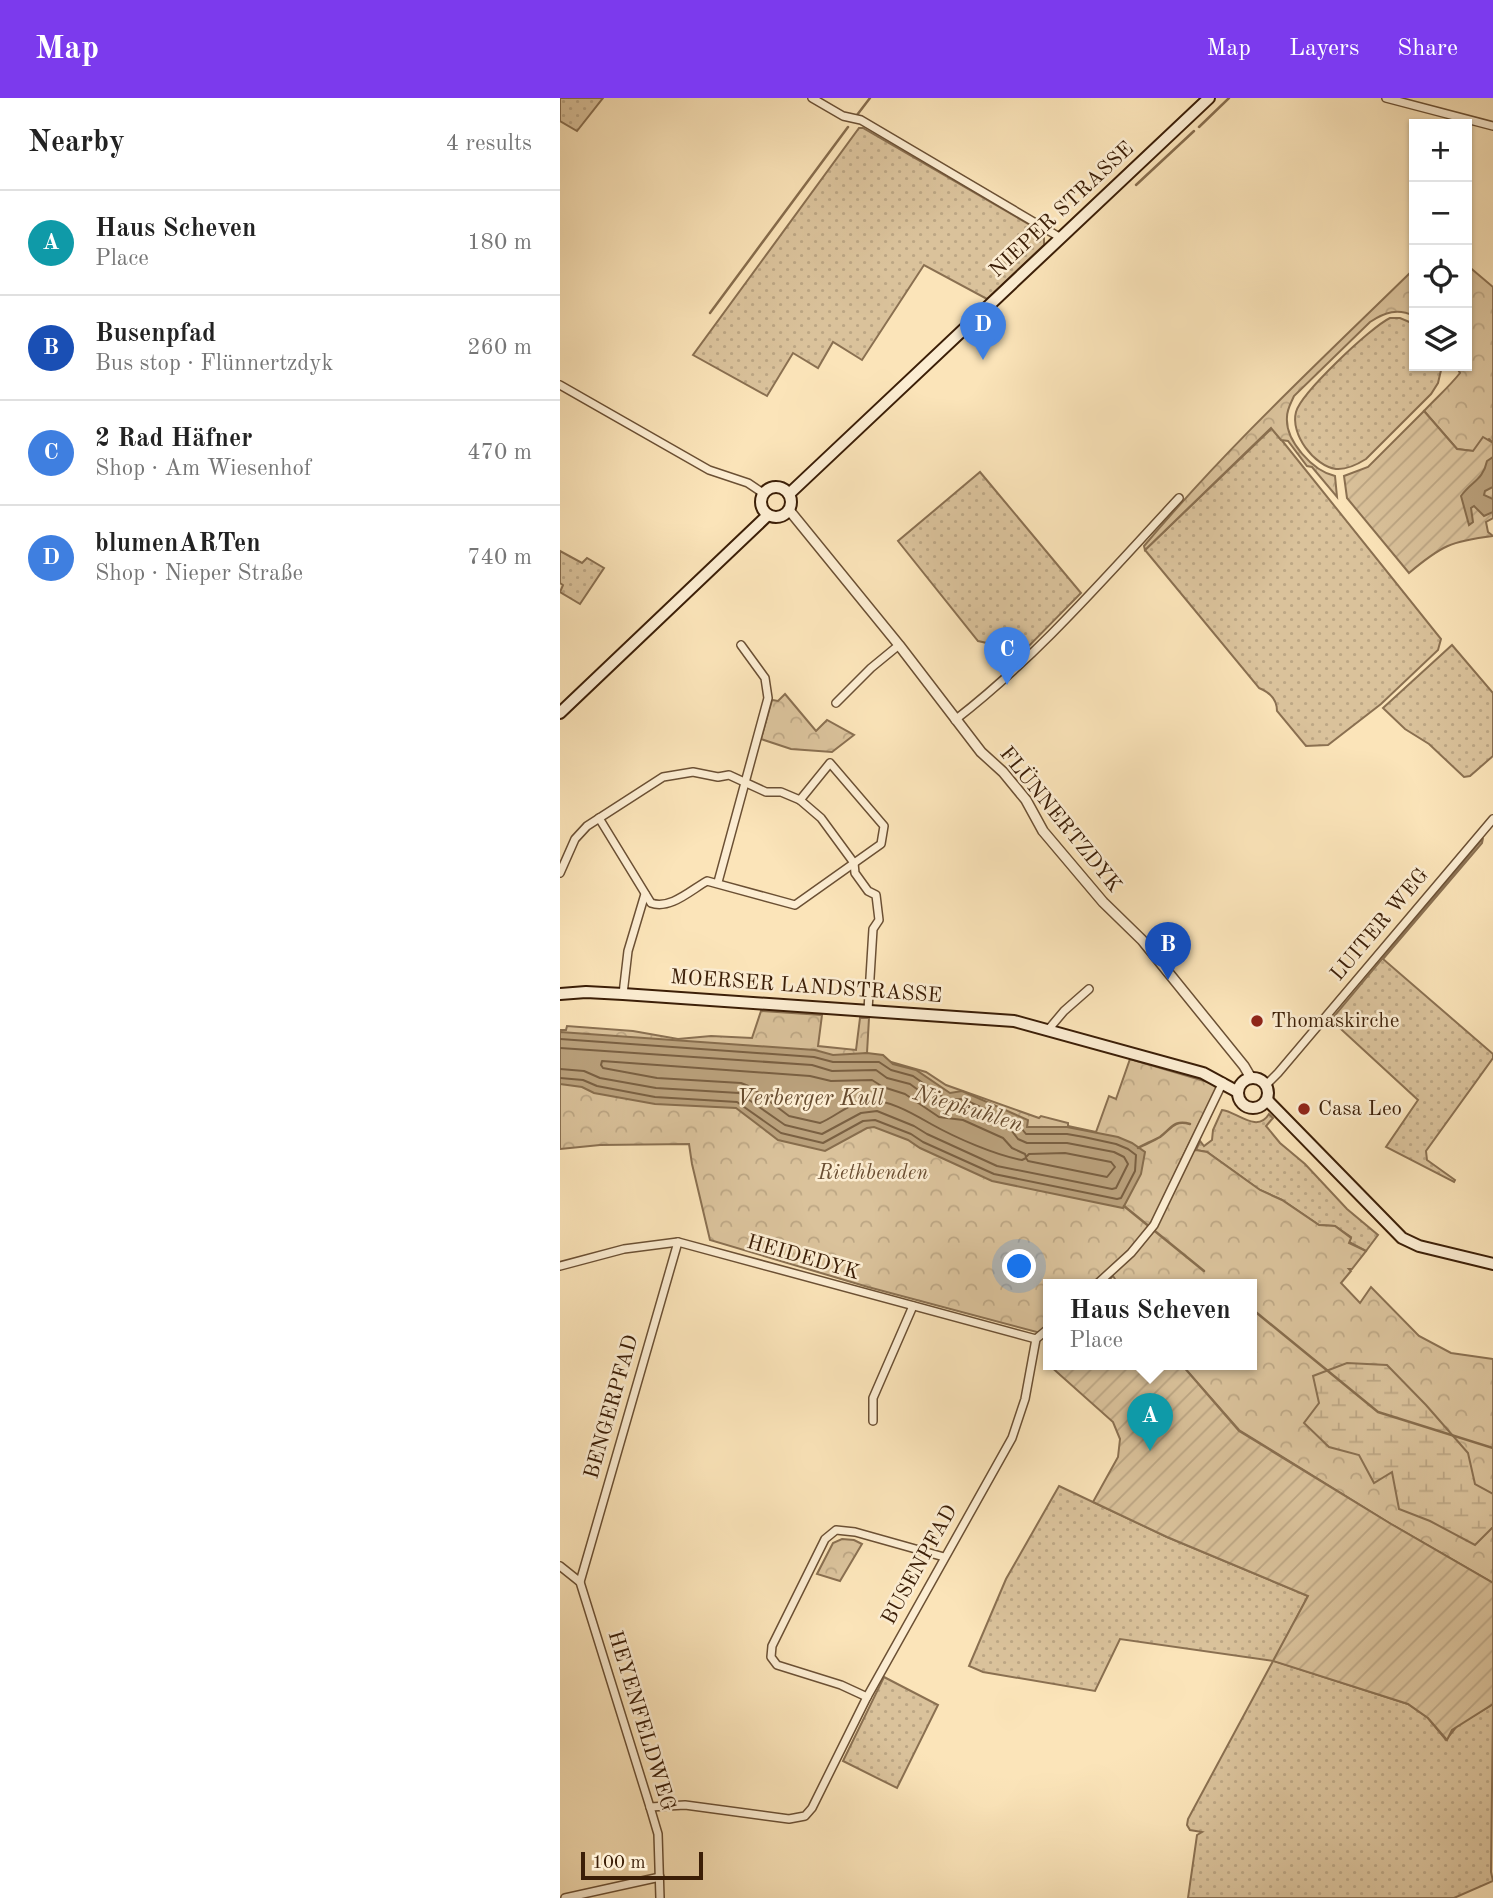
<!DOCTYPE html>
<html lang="en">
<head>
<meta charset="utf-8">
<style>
	:root { --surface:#fff; --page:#f2f2f2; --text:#222; --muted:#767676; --line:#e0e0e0; --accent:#7c3aed }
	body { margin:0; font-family:"Old Standard TT",serif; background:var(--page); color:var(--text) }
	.controls { position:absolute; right:21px; top:21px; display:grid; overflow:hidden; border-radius:0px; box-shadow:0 2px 5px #0004 }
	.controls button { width:63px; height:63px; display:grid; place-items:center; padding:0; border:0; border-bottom:2px solid var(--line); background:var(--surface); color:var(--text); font:35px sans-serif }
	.scale { position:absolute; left:21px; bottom:18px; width:122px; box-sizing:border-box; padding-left:7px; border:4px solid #3b1e07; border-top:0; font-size:19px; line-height:24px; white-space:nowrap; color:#3b1e07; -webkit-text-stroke:5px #fcedd2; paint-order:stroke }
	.you { position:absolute; left:460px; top:1169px; width:24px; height:24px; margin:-18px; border:5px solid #fff; border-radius:50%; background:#1a73e8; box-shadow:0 0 0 10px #1a73e833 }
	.badge { display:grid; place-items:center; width:46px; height:46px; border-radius:50%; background:var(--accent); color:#fff; font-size:23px; font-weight:700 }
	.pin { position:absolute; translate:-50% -58px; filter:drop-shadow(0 2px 4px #0008) }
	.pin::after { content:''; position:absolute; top:37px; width:24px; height:21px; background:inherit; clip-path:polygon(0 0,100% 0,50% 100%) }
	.popup { position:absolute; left:483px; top:1181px; width:214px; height:91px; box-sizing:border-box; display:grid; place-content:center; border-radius:0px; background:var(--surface); filter:drop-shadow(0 2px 5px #0005); font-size:23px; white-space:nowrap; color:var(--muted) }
	.popup b { font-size:26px; color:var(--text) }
	.popup::after { content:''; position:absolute; left:50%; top:100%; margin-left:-14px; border:14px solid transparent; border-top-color:var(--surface) }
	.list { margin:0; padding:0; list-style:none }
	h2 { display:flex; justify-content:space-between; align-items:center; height:91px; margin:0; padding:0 28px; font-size:30px }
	h2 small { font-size:23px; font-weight:400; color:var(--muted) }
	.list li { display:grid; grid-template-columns:46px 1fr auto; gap:21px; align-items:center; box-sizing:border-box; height:105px; padding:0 28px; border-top:2px solid var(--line) }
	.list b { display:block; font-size:26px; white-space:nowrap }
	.list p { margin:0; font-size:23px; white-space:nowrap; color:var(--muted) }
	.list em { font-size:23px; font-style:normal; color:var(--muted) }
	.icon { flex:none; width:38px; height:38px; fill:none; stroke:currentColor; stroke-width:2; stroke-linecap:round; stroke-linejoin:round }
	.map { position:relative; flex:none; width:933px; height:1800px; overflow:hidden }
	header { display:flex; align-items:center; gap:42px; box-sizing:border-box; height:98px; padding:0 35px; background:var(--accent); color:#fff }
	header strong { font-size:33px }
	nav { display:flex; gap:38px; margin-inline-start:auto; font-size:24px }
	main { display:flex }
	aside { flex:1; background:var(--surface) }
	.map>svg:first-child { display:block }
	.grass { fill:url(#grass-dots); stroke:#8a7051; stroke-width:2 }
	.forest { fill:url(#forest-crowns); stroke:#8a7051; stroke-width:2 }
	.wetland { fill:url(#wetland-marsh); stroke:#8a7051; stroke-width:2 }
	.garden { fill:url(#garden-furrows); stroke:#8a7051; stroke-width:2 }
	.water { fill:#baa17c; stroke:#876d4d; stroke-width:2 }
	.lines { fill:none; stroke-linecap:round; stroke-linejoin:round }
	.shore { stroke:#7a6042; stroke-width:2 }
	.stream { stroke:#876d4d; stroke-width:2.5 }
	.minor-casing { stroke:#6b5034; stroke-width:10 }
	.tertiary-casing { stroke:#6b5034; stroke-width:12 }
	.secondary-casing { stroke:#3b1e07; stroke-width:14 }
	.minor { stroke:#fcedd2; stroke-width:7 }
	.tertiary { stroke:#fcedd2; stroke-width:9 }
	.secondary { stroke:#fcedd2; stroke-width:10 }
	.poi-dot { fill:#8f2418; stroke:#fcedd2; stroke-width:2.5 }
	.labels { text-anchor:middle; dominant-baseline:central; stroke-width:5; stroke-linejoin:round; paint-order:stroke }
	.street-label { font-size:21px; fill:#3b1e07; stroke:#fcedd2 }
	.poi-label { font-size:21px; fill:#3b1e07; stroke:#fcedd2; text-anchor:start }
	.park-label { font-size:21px; font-style:italic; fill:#6b4f33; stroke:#fcedd2 }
	.water-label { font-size:23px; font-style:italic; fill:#674c30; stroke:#fcedd2 }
</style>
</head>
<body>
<header>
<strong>Map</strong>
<nav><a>Map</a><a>Layers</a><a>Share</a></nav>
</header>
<main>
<aside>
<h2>Nearby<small>4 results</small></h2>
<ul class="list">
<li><span class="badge" style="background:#0f9aa8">A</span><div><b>Haus Scheven</b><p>Place</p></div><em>180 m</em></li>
<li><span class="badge" style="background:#1a4fb4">B</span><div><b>Busenpfad</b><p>Bus stop · Flünnertzdyk</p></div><em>260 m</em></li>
<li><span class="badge" style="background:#3f7fe0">C</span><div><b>2 Rad Häfner</b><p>Shop · Am Wiesenhof</p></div><em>470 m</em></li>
<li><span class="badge" style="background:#3f7fe0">D</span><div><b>blumenARTen</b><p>Shop · Nieper Straße</p></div><em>740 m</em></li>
</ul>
</aside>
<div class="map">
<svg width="933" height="1800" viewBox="0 0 933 1800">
	<defs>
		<pattern id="grass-dots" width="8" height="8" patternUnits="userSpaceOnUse" patternTransform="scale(1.75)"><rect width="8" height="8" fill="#dac29b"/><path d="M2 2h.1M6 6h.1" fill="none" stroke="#bca684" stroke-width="1.8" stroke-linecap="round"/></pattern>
		<pattern id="forest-crowns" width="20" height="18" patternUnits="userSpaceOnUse" patternTransform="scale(1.75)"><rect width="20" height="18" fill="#dac29b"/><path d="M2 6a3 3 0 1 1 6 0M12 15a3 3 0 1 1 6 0" fill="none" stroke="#bca684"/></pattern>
		<pattern id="wetland-marsh" width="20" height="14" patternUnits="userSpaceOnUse" patternTransform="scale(1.75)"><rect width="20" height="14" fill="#dac29b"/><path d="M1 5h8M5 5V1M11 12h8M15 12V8" fill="none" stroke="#bca684"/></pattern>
		<pattern id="garden-furrows" width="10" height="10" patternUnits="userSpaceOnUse" patternTransform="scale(1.75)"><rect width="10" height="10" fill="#dac29b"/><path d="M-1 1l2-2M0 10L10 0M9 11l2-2" fill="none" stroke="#bca684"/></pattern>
	</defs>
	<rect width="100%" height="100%" fill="#fbe4b9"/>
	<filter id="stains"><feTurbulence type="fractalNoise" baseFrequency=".00286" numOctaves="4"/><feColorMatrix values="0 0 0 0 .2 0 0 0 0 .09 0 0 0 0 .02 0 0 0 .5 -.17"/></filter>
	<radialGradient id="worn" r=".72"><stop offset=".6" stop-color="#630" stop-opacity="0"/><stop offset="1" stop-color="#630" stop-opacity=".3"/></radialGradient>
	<g class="grass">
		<path d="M0,0H43L17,33L0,23Z"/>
		<path d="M299,30H303L484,135V147L427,201L364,167L302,262L273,244L258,270L233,255L207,298L133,257Z"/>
		<path d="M830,220H840L854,226V268H882L878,285L871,296L806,361C798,366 786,372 776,371C754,368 730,336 736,314C741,295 811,229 830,220Z"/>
		<path d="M712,330L881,541L878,552L821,606L768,647L746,648L717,613C717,601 709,594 699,590L585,452Z"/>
		<path d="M420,374L521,495L464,553L418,543L338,443Z"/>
		<path d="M0,453L22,465L27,460L44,470L20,506L0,494L3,487L0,485Z"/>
		<path d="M892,547L933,595V658L910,678L904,679L869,646L845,631L823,610Z"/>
		<path d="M923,740L922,745L823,861L933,956V960L866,1053L867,1062L895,1082L894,1084L826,1049L858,1002L771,922Z"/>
		<path d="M662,1012C676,1013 697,1036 709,1016L713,1020L706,1028L720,1045L745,1066L787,1111L818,1137L806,1153L789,1144L791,1139L775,1128L759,1127L722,1102L700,1092L647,1054L636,1052L640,1043L644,1048L652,1042L653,1032Z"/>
		<path d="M499,1388L607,1439L748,1498L714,1563L848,1606L868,1620L886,1642L898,1627L933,1606L931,1774L933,1783L894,1800H628L637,1737L642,1734L630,1732L627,1727L628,1721L713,1563L560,1541L535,1593L423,1574L409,1568L446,1481Z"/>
		<path d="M324,1579L378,1607L337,1690L283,1663Z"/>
	</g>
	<g class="forest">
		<path d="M907,167L933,189V345L929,341L913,353L897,351L864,313C877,299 889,289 900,275L896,268H907Z"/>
		<path d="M854,171V218C838,210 825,214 810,224L734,298C731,305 727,311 727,319C725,343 753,373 775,378L777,399L752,369L747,368L728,343L721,342L711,330L585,452L584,448C667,349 762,261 854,171Z"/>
		<path d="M225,596L256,633L267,622L294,637L272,654L231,651L201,641L212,602L218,603Z"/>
		<path d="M201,913L262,917L258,948L296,952L300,920H309L307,955L303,956L366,974L386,987L479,1020L481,1018L508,1025V1028L536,1034L549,998L556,1001L570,961L658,987L622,1060L636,1052L647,1054L700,1092L722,1102L759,1127L775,1128L791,1140L789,1145L806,1153L792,1171H789L791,1173L781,1185L800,1205L811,1189L859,1238L891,1255L933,1261V1485L831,1426L679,1332L622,1267H692V1187H559L553,1178L544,1187H489L488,1237L308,1189L150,1142L132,1066L129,1046L40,1047L0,1051V932H6L7,928L73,933L118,941L151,938L192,940Z"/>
		<path d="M282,1441L294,1442L302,1446L280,1483L257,1476L273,1445Z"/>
	</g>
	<path class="wetland" d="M787,1265L827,1267L866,1307L908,1355L915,1386L933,1396V1429L915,1447L870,1423L839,1411L832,1374L814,1385L799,1357L769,1349L744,1325L759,1305L753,1278Z"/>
	<g class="garden">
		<path d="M864,313L897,351L913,353L923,339L933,345V420L926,424L928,434L933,438C891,443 881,448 849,475L787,400L784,378L808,369Z"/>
		<path d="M489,1267H622L679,1333L831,1426L933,1485V1606L892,1632L887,1642L868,1620L848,1606L713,1563L748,1498L607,1439L533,1404L558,1359L560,1341L553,1324Z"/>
	</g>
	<g class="water">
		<path d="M933,359V389L925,393L924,397L933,401V414L924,418L914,408L911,410L913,424L909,427L901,398C912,383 923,382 927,363Z"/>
		<path d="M0,934L255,952L273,957L307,955L323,957L333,966L356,972L390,995L402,993L468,1022L467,1029H507L558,1039L572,1045L585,1054L581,1076L563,1110L432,1083L360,1050L348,1042L314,1029L307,1030L265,1053L218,1042L176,1010L95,1006L34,995L22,989L0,986Z"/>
	</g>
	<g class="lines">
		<g class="shore">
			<path d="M0,941L254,959L273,964H319L331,972L353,978L387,1002L403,1001L458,1026L466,1036H507L524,1039L556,1046L568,1051L576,1057L575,1073L561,1100L557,1101L434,1076L363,1044L351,1036L315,1022L303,1023L263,1045L221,1035L177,1004L95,999L37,988L23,982L0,980"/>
			<path d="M0,950L252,967L272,973L316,972L327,980L350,986L383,1010L403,1011L451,1032L458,1041L467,1045H507L554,1054L564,1059L568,1066L556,1090L552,1091L437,1068L367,1036L354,1028L317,1013L301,1015L262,1036L225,1027L179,995L96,990L40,980L24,973L0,971"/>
			<path d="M42,963L250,978L271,983L312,982L323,989L345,996L379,1019L403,1022L443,1040L452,1050L465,1056L466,1059L469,1056L505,1055L551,1064L555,1069L547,1079L468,1063L466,1060L462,1062C435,1057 396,1040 371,1026C352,1015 327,1000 304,1003C288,1006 275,1019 260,1025L229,1018L191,989L181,985L97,980L43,970L41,967Z"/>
		</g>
		<g class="stream">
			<path d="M297,17L310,0"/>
			<path d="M639,29L669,0"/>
			<path d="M576,87L634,33"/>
			<path d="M150,215L288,29"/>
			<path d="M578,1050C585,1046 593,1043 600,1039C611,1031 614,1021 630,1026"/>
			<path d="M564,1108L644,1173"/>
			<path d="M692,1211L818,1314L933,1350"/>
		</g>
		<defs>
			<g id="minor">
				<path d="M252,0L283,18L301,22L501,140"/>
				<path d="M826,0L933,28"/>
				<path d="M0,287L149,372L188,385L203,395"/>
				<path d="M276,605L311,570L339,547"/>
				<path d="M395,622C478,558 548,476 619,400"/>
				<path d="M39,720L91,805C110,812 131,792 147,783L235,807L321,746L324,728L270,665L240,702"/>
				<path d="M0,775L15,741L27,728L103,679L133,674L158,679L169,677L206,694H221L240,702L261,720L294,765L295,775L308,793L316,797L319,822L313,831L308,912"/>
				<path d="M158,784L208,600L205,580L181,547"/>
				<path d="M63,896L68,853L85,796"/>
				<path d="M488,932L504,913L529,891"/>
				<path d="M706,987L718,975L933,721"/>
				<path d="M0,1168L64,1151L118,1144L476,1241"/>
				<path d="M536,1187L571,1155L594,1127L663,984"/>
				<path d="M313,1323V1300L353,1208"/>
				<path d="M0,1468L20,1484L90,1709L98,1736L100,1800"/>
				<path d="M20,1484L118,1144"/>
				<path d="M307,1599L281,1587L217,1567L211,1559L212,1548L265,1441L276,1432L295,1434L384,1459"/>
				<path d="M90,1709L125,1707L229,1721L245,1718L252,1710L307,1599L452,1340L465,1301L476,1241L489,1230"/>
				<path d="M5,1800L100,1779"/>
			</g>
			<path id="tertiary" d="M229,412L339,547L421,654L443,674L466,702L483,733L543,804L582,842L684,968L691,980"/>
			<g id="secondary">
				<circle cx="216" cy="404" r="15"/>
				<path d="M229,396L649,0"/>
				<path d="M0,615L208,417"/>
				<path d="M0,896L26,894L63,896L454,923L643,975L678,994"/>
				<circle cx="693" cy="995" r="15"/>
				<path d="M707,1002L842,1140L859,1148L933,1166"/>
			</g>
		</defs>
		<use href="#minor" class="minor-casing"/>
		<use href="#tertiary" class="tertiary-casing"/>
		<use href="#secondary" class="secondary-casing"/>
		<use href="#minor" class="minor"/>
		<use href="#tertiary" class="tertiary"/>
		<use href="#secondary" class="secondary"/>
	</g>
	<g class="poi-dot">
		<circle cx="697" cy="923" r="7"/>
		<circle cx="744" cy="1011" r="7"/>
	</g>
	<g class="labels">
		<g class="street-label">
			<text transform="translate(502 112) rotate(-43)">NIEPER STRASSE</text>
			<text transform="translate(500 722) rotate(51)">FLÜNNERTZDYK</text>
			<text transform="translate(820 827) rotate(-50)">LUITER WEG</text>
			<text transform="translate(246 889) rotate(4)">MOERSER LANDSTRASSE</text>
			<text transform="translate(243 1160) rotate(16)">HEIDEDYK</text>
			<text transform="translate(52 1309) rotate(-74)">BENGERPFAD</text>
			<text transform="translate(360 1467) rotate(-61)">BUSENPFAD</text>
			<text transform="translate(81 1623) rotate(73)">HEYENFELDWEG</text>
		</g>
		<g class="poi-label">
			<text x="711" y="923">Thomaskirche</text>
			<text x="758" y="1011">Casa Leo</text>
		</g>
		<g class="park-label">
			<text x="313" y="1075">Riethbenden</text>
		</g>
		<g class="water-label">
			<text x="250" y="1000">Verberger Kull</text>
			<text transform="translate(408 1011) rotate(17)">Niepkuhlen</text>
		</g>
	</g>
	<rect width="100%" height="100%" filter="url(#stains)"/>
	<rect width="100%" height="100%" fill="url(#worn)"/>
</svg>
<div class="controls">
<button>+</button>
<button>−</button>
<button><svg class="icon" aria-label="locate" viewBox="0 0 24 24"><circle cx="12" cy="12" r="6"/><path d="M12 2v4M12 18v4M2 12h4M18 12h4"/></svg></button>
<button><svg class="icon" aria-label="layers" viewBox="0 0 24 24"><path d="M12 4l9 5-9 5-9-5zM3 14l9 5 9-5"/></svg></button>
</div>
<div class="scale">100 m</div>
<div class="you"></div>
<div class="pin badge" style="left:590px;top:1353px;background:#0f9aa8">A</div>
<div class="popup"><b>Haus Scheven</b>Place</div>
<div class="pin badge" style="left:608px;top:882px;background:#1a4fb4">B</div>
<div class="pin badge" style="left:447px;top:587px;background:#3f7fe0">C</div>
<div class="pin badge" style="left:423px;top:262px;background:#3f7fe0">D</div>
</div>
</main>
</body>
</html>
